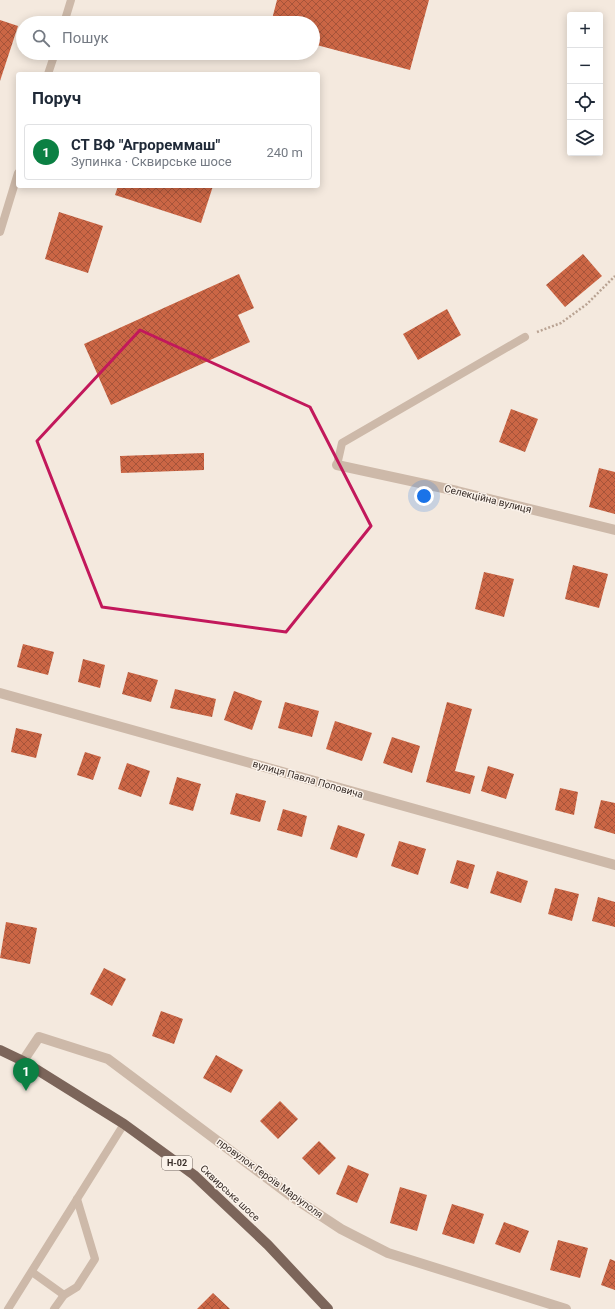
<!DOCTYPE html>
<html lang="uk">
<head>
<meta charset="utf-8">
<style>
	:root { --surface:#fff; --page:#f2f2f3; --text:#1f2937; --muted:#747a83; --line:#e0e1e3; --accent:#0b8043 }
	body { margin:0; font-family:Roboto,sans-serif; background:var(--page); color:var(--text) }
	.controls { position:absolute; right:12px; top:12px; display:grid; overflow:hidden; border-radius:4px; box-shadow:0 2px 10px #0003 }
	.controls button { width:36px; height:36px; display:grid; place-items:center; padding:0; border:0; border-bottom:1px solid var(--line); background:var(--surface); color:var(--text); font:20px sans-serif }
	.you { position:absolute; left:424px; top:496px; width:14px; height:14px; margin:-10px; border:3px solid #fff; border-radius:50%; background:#1a73e8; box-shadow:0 0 0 6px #1a73e833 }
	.badge { display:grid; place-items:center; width:26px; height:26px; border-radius:50%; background:var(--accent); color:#fff; font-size:13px; font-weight:700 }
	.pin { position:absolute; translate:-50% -33px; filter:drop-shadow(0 1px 2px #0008) }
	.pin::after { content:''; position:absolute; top:21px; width:14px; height:12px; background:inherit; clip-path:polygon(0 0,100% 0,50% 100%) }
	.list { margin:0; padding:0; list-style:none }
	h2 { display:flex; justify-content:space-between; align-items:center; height:52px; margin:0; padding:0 16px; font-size:17px }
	h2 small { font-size:13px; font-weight:400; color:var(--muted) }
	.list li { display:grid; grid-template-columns:26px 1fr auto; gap:12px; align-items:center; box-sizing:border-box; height:56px; margin:0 8px 8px; padding:0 8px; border:1px solid var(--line); border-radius:4px }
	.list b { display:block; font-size:15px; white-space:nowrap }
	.list p { margin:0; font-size:13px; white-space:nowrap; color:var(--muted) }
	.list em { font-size:13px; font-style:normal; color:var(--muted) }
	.icon { flex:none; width:22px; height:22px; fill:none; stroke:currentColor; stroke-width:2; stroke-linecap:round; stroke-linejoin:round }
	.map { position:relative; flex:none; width:615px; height:1309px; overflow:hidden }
	.search { position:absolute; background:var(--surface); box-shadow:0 2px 10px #0003; left:16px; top:16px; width:304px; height:44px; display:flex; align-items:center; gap:10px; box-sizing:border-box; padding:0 14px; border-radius:22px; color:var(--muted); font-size:15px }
	.panel { position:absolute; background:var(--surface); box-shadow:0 2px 10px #0003; left:16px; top:72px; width:304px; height:116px; border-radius:4px }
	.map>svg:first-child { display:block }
	.building { fill:url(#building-cross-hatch) }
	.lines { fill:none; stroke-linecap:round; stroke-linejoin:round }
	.path { stroke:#b9a393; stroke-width:2.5; stroke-dasharray:2 2; stroke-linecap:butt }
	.lane { stroke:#cdb9a9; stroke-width:8 }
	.street { stroke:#cdb9a9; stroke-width:10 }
	.primary { stroke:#7c655a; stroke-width:10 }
	.marked { fill:none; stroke:#c2185b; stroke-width:3; stroke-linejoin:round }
	.labels { text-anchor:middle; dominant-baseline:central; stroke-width:3; stroke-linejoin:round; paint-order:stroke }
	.shield { fill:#fbf3eb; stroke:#736963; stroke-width:1 }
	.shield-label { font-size:9px; font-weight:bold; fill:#392e29 }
	.street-label { font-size:10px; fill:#392e29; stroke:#fbf3eb }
</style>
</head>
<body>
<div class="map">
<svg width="615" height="1309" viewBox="0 0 615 1309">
	<defs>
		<pattern id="building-cross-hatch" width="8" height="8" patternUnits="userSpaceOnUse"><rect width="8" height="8" fill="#cb6645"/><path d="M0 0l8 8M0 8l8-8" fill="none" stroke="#a6543a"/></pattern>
	</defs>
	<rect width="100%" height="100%" fill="#f4e9de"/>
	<g class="building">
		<path d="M277,0H429L410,70L313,44V23H271Z"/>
		<path d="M0,20L18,26L0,81Z"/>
		<path d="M118,186H213L201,223L115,195Z"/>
		<path d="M59,212L103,226L88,273L45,259Z"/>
		<path d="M583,254L602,276L565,307L546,285Z"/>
		<path d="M239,274L254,308L238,315L250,342L111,405L84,344Z"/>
		<path d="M447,309L461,335L418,360L403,334Z"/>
		<path d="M511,409L538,419L525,452L499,442Z"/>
		<path d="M204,453V470L121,473L120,456Z"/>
		<path d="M599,468L615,472V514L589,507Z"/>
		<path d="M573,565L608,574L599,608L565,599Z"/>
		<path d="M484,572L514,579L504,617L475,609Z"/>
		<path d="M23,644L54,652L48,675L17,667Z"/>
		<path d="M83,659L105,665L100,688L78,682Z"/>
		<path d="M128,672L158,680L151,702L122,694Z"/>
		<path d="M175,689L216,699L212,717L170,708Z"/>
		<path d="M234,691L262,701L252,730L224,720Z"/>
		<path d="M285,702L319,711L312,737L278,728Z"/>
		<path d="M447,702L472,709L455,771L475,776L470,794L426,782Z"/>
		<path d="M335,721L372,733L362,761L326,749Z"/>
		<path d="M16,728L42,734L36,758L11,752Z"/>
		<path d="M392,737L420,746L412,773L383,763Z"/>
		<path d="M85,752L101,757L93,780L77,775Z"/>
		<path d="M127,763L150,771L141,797L118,789Z"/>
		<path d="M488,766L514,774L506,799L481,791Z"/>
		<path d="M177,777L201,784L193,811L169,804Z"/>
		<path d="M560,788L578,792L574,815L555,810Z"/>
		<path d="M236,793L266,801L260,822L230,814Z"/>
		<path d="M601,800L615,803V834L594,828Z"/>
		<path d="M283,809L307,816L302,837L277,830Z"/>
		<path d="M338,825L365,834L357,858L330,849Z"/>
		<path d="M399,841L426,849L418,875L391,866Z"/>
		<path d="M457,860L475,865L468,889L450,883Z"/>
		<path d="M497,871L528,881L521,903L490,893Z"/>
		<path d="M555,888L579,894L572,921L548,914Z"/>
		<path d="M598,897L615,902V927L592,921Z"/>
		<path d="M6,922L37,928L30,964L0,958Z"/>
		<path d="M104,968L126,979L112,1006L90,994Z"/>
		<path d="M161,1011L183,1019L174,1044L152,1036Z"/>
		<path d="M216,1055L243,1070L231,1093L203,1078Z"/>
		<path d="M280,1101L298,1119L278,1139L260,1121Z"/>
		<path d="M319,1141L336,1158L319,1175L302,1158Z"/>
		<path d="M348,1165L369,1174L357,1203L336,1194Z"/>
		<path d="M400,1187L427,1195L417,1231L390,1223Z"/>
		<path d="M452,1204L484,1214L474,1244L442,1234Z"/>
		<path d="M504,1222L529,1231L520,1253L495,1244Z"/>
		<path d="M558,1240L588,1248L580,1278L550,1270Z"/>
		<path d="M610,1259L615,1261V1290L601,1285Z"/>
		<path d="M213,1293L230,1309H197Z"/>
	</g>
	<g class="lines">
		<path class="path" d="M537,332L561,323L587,304L615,276"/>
		<g class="lane">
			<path d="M64,23L71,0"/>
			<path d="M48,74L55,53"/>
			<path d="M0,232L18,173"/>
			<path d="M337,465L342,443L525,337"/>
			<path d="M32,1272L64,1295"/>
			<path d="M8,1309L124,1124"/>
			<path d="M54,1309L64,1295L77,1287L95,1259L77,1199"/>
		</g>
		<g class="street">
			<path d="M337,465L457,491L615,530"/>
			<path d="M0,693L615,865"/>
			<path d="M23,1061L39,1037L108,1059L291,1196L341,1229L388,1253L566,1309"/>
		</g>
		<path class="primary" d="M0,1050L23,1061L124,1124L194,1175L268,1245L328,1309"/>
	</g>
	<path class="marked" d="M140,330L310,407L371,526L286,632L102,607L37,441Z"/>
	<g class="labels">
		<rect class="shield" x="162" y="1156" width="30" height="14" rx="3"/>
		<g class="shield-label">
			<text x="177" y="1163">Н-02</text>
		</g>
		<g class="street-label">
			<text transform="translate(488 499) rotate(14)">Селекційна вулиця</text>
			<text transform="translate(308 779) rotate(16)">вулиця Павла Поповича</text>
			<text transform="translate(270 1178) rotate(36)">провулок Героїв Маріуполя</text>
			<text transform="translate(230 1193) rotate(43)">Сквирське шосе</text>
		</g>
	</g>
</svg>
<div class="controls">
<button>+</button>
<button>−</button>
<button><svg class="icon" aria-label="locate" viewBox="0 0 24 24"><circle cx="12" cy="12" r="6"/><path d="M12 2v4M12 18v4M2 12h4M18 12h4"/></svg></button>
<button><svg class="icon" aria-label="layers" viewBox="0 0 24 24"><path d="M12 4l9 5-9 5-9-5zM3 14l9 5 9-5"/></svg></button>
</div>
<div class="you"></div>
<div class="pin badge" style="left:26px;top:1091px">1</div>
<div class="search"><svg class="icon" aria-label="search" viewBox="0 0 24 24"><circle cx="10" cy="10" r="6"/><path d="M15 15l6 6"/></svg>Пошук</div>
<section class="panel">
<h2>Поруч<small></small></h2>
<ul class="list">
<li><span class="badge">1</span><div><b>СТ ВФ &quot;Агрореммаш&quot;</b><p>Зупинка · Сквирське шосе</p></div><em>240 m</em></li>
</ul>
</section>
</div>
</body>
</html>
